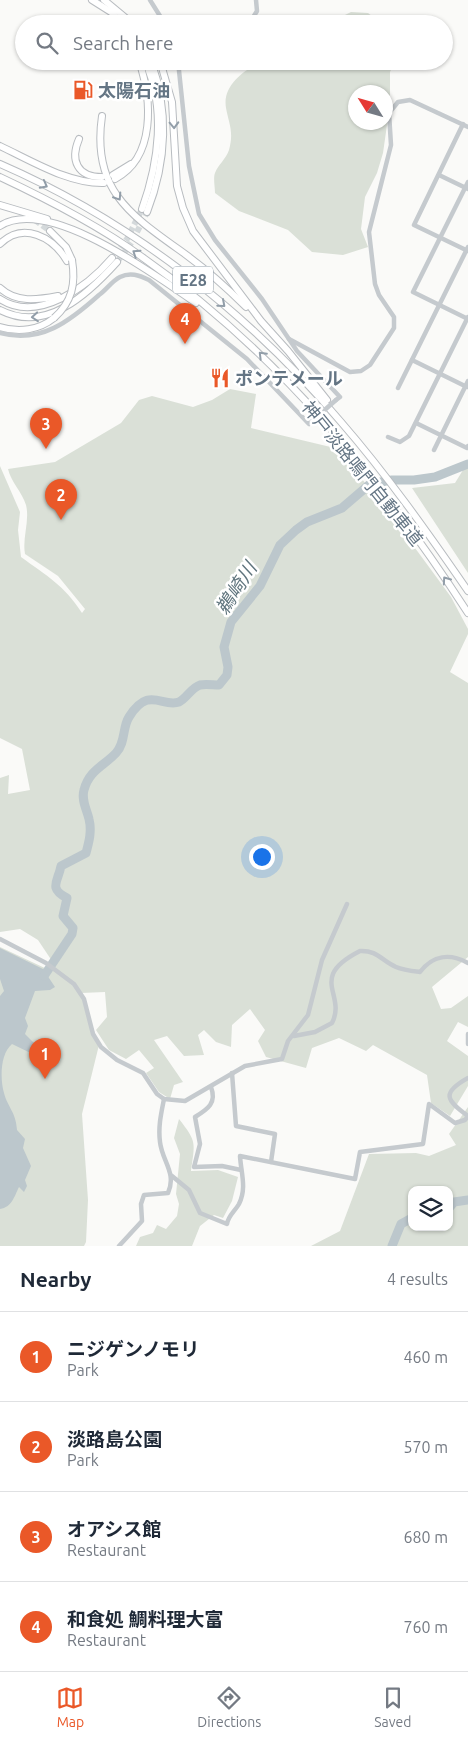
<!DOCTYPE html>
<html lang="en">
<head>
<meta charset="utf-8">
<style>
	:root { --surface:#fff; --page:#f6f6f7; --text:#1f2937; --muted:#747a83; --line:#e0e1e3; --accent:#ea5828 }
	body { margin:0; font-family:Ubuntu,"Noto Sans JP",sans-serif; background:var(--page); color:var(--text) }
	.controls { position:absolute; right:15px; bottom:15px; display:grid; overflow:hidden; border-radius:10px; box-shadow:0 1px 4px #0004 }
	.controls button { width:45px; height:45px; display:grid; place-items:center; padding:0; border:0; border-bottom:1px solid var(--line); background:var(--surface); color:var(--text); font:25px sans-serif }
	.compass { position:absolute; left:348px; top:85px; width:45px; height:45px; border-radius:50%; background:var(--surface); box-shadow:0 1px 4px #0004; rotate:307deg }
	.you { position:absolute; left:261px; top:856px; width:18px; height:18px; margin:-12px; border:4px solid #fff; border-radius:50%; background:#1a73e8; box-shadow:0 0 0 8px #1a73e833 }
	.badge { display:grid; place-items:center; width:32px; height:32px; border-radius:50%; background:var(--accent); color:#fff; font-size:16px; font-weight:700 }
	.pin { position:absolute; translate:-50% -41px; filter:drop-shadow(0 1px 2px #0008) }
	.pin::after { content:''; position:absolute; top:26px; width:18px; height:15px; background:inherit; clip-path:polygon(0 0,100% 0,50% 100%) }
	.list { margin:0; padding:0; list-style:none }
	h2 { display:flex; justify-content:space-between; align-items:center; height:65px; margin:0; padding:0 20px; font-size:21px }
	h2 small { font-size:16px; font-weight:400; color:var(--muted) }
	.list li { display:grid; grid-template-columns:32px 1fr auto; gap:15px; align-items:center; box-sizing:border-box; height:90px; padding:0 20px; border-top:1px solid var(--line) }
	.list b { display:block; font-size:19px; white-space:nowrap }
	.list p { margin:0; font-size:16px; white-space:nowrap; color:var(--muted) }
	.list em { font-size:16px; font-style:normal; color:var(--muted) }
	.icon { flex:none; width:28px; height:28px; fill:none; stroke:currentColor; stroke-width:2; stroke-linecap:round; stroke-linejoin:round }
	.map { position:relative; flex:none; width:468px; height:1246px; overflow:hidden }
	.search { position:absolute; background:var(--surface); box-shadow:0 1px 4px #0004; left:15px; right:15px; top:15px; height:55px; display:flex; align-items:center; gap:12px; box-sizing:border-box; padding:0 18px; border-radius:28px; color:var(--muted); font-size:19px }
	.sheet { height:425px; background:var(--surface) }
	nav { display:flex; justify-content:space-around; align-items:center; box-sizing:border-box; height:70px; border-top:1px solid var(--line); background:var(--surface); font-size:14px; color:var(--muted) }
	nav a { display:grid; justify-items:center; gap:2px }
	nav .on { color:var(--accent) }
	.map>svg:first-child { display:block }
	.green { fill:#dae0d7; fill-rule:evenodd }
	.water { fill:#bcc7cc }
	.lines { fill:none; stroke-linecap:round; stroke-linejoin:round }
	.river { stroke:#bcc7cc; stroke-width:9 }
	.highway-tunnel { stroke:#d4d9db; stroke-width:6; stroke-dasharray:6 3; stroke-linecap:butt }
	.highway-casing { stroke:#b8bcc0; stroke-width:8 }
	.minor { stroke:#c5cace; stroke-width:4.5 }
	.highway { stroke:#fff; stroke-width:6 }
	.highway-bridge-casing { stroke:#b8bcc0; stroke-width:8; stroke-linecap:butt }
	.minor-bridge { stroke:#c5cace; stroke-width:4.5 }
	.highway-bridge { stroke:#fff; stroke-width:6 }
	.oneway { stroke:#929ea9 }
	.labels { text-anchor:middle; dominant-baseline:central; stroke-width:5; stroke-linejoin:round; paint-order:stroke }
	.shield { fill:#fff; stroke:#929ea9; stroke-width:1 }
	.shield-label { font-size:16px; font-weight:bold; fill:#647584 }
	.poi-label { font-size:18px; font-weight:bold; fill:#647584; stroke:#fff; text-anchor:start }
	.street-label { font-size:18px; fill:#647584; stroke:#fff }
	.water-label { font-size:19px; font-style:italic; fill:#5f747d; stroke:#fff }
</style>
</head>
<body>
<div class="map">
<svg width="468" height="1246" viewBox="0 0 468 1246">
	<rect width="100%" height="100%" fill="#fafaf8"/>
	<g class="green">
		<path d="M351,12L368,13L382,24H327Z"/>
		<path d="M262,61H395L390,72V104L383,153L377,173L365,197L361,229L368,247L343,255L312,252L288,230L239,211L215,193C215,187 213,178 215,173C218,165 226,159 229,150C234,132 229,124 226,108C222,85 245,70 262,61ZM356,92H386V122H356Z"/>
		<path d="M230,389L256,394L251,428L339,449L418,552L451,597L468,629V634L450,672L468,683V957L432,987L441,1009L451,1008L468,996V1027L458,1022L447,1041L468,1056V1086L450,1116L431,1103L427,1075L373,1045L366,1051L339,1038L312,1048L306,1068L266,1057L258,1041L265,1030L250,1009L232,1025L231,1047L216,1042L204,1030L198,1035L204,1055L184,1056L167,1036L154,1040L183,1082L174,1085L170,1099L159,1092L146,1073L154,1068L139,1050L126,1059L109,1050L96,1030L107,1017L105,992L81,993L99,1045L82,1114L88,1200L86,1242L84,1246H0V947L49,970L54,964L38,940L20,929L0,932V778L9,775L8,794L30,790L22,749L0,738V466L20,512L18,530L21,557C48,577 63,584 82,613L85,609L58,576L25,554C22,538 30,521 26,505C22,492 11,482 8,469L55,462L121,423L139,400L152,396L193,407L212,400Z"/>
		<path d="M468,462V573L412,488L455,483Z"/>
		<path d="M468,1107V1246H311L340,1231L369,1154L416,1153L429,1156L456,1145L449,1134ZM412,1190H449V1227H412Z"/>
		<path d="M179,1119C197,1142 195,1142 191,1171L218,1170L238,1177L232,1201L223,1218L214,1215L200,1226L192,1246H136L140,1237L153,1233L157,1225L166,1229L177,1216L179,1204L176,1194L180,1154L174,1138Z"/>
	</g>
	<path class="water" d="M0,948L43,969L55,987L50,990L35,991L25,1018L28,1026L25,1034L35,1044L41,1058L12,1044C0,1054 0,1079 4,1093C8,1108 16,1112 17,1130L25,1139L23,1148L31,1166L25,1180L27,1186L24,1192L19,1187C14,1197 12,1207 0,1209V996L4,991L0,979Z"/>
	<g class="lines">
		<g class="river">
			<path d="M44,976L72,934L73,928L63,916L67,898C48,888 58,882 61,866L86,853C89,842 92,831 89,819C87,810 81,800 84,790C89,770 104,766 116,753C126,742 122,728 129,717C149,685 162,708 179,702C187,698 191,688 200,685C205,684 213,685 219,685L227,675L228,667L224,647L231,622L260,586L280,545L296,530L307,522L342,508L370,484L392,480H414L435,477L468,464"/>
			<path d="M449,1208L454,1202L468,1200"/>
			<path d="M392,1246L401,1224L412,1218"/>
		</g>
		<g class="highway-tunnel">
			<path d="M35,220L50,231"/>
			<path d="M115,255L127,239L142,209"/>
			<path d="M117,262L132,242L147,212"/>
		</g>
		<defs>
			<g id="highway">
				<path d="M92,0L111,12L123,24"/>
				<path d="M104,0L133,24"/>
				<path d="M160,61L172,102L177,186L183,208L193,231L261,321L288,351L327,400"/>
				<path d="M102,116C91,191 132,216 185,254C207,270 227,288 246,307"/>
				<path d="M79,139C70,160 77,177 102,177"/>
				<path d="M0,146C32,161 69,184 104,183"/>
				<path d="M0,164C131,221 249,313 341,422C387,475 428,533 468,591"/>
				<path d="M113,175L131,164"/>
				<path d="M0,177C49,200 98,225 142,257C275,350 380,477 468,613"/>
				<path d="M115,179C156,157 152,100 139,61"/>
				<path d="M0,205L47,219"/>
				<path d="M142,209C159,162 166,108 145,61"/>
				<path d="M147,212C166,163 169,111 151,61"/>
				<path d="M0,226C48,195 156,276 196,303"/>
				<path d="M50,231L66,247L72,260"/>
				<path d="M0,244C23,221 53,237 67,261"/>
				<path d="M0,288C16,303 37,300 58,296"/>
				<path d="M0,299C38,324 88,286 112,258"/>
				<path d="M0,310C46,334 88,294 117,262"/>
				<path d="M0,327C19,333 39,330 54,318"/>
			</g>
		</defs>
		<use href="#highway" class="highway-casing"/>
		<g class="minor">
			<path d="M150,0L165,24"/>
			<path d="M249,24L257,11L256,0"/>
			<path d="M178,61L189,166L199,214L215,240L262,299L297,351L340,397L336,400"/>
			<path d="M463,124L414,225L468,251"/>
			<path d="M439,175L468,189"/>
			<path d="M468,182L413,292L468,319"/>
			<path d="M0,333C41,344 70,321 99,295C106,290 112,281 120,277C130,272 139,275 149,280L247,359L309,424L312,421"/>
			<path d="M289,339L350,372L361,371L370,365L394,328V317L379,295L375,284L369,232L391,145L389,113L398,102L410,100L468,127"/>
			<path d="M412,360L467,387"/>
			<path d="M398,388L468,247"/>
			<path d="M416,423L467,448L468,446"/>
			<path d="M388,437L400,442L409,436L468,317"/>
			<path d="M434,450L468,381"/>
			<path d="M0,939L46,963L74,984L84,999L93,1034L101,1047L117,1060L143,1073L157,1094L164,1099L185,1101L245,1066L282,1059L288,1041L308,1015L322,960L347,904"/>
			<path d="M468,1034V1044"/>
			<path d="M294,1036L315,1032L332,1023C347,994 307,978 360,951C377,950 382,961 396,967C403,970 412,971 420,972C433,955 450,953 468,963"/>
			<path d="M232,1073L236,1126L275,1134L271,1162"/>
			<path d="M211,1087C217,1103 208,1109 195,1117L200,1144L194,1167L222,1166L241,1170"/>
			<path d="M172,1176L189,1190L200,1213L227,1224C228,1216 235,1211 239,1204C247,1188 241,1173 240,1156L355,1179L360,1152L423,1144L429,1104L455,1123L465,1120L468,1116C446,1100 441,1093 468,1078"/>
			<path d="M119,1246L142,1221L141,1204L144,1195L168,1193C177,1173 162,1161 160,1142C158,1127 161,1114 164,1099"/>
		</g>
		<use href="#highway" class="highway"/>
		<defs>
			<path id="highway-bridge" d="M54,318C72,302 76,284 72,260"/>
		</defs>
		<use href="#highway-bridge" class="highway-bridge-casing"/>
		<path class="minor-bridge" d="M312,421L336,400"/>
		<use href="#highway-bridge" class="highway-bridge"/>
	</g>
	<defs><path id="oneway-chevron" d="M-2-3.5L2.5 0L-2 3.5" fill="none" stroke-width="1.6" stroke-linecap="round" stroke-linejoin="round" transform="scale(1.25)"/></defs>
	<g class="oneway">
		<use href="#oneway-chevron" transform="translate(174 125) rotate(88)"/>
		<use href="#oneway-chevron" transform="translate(44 185) rotate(28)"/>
		<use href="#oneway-chevron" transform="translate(118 197) rotate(57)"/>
		<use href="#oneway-chevron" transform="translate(136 253) rotate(-146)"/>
		<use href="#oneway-chevron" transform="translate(222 304) rotate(41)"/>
		<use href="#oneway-chevron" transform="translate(35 317) rotate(175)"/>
		<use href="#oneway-chevron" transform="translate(262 355) rotate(-135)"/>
		<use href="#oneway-chevron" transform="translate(446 580) rotate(-125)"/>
	</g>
	<defs>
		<symbol id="fuel-bare" viewBox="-9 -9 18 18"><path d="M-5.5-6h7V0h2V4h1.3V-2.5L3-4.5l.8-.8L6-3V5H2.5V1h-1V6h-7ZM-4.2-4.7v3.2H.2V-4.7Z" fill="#ea5828" stroke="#fff" stroke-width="2.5" paint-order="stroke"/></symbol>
		<symbol id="restaurant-bare" viewBox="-9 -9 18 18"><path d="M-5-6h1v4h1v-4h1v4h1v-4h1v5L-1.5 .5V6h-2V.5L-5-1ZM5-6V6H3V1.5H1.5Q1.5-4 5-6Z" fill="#ea5828" stroke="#fff" stroke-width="2.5" paint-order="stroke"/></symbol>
	</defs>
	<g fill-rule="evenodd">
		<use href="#fuel-bare" x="69" y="76" width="28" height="28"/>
		<use href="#restaurant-bare" x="206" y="364" width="28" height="28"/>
	</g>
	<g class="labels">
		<rect class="shield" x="173" y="266.5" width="40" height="27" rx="4"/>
		<g class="shield-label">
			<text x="193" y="280">E28</text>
		</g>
		<g class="poi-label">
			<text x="98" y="90">太陽石油</text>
			<text x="235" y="378">ポンテメール</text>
		</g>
		<g class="street-label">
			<text transform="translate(363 473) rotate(51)">神戸淡路鳴門自動車道</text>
		</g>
		<g class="water-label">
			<text transform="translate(236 588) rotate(-57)">鵜崎川</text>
		</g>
	</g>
</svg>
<div class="controls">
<button><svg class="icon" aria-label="layers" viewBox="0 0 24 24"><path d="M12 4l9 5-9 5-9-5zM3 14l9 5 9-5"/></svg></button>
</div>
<svg class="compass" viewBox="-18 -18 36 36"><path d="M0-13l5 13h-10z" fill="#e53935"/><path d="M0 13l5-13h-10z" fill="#747a83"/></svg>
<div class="you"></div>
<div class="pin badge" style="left:45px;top:1079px">1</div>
<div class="pin badge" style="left:61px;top:520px">2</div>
<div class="pin badge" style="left:46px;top:449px">3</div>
<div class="pin badge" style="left:185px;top:344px">4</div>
<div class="search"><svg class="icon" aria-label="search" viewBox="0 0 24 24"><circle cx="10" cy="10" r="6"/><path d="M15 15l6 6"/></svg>Search here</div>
</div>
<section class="sheet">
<h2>Nearby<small>4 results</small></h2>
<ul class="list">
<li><span class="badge">1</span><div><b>ニジゲンノモリ</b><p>Park</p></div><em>460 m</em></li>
<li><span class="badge">2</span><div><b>淡路島公園</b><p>Park</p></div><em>570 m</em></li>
<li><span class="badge">3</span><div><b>オアシス館</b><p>Restaurant</p></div><em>680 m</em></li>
<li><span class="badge">4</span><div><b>和食処 鯛料理大富</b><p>Restaurant</p></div><em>760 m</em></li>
</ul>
</section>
<nav>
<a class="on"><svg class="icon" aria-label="map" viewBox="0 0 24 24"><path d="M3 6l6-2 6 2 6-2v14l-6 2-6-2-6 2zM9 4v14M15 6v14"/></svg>Map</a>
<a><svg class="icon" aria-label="directions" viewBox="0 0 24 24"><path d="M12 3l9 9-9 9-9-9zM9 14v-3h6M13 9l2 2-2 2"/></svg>Directions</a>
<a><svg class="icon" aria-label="saved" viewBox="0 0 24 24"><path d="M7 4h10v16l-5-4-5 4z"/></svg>Saved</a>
</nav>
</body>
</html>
